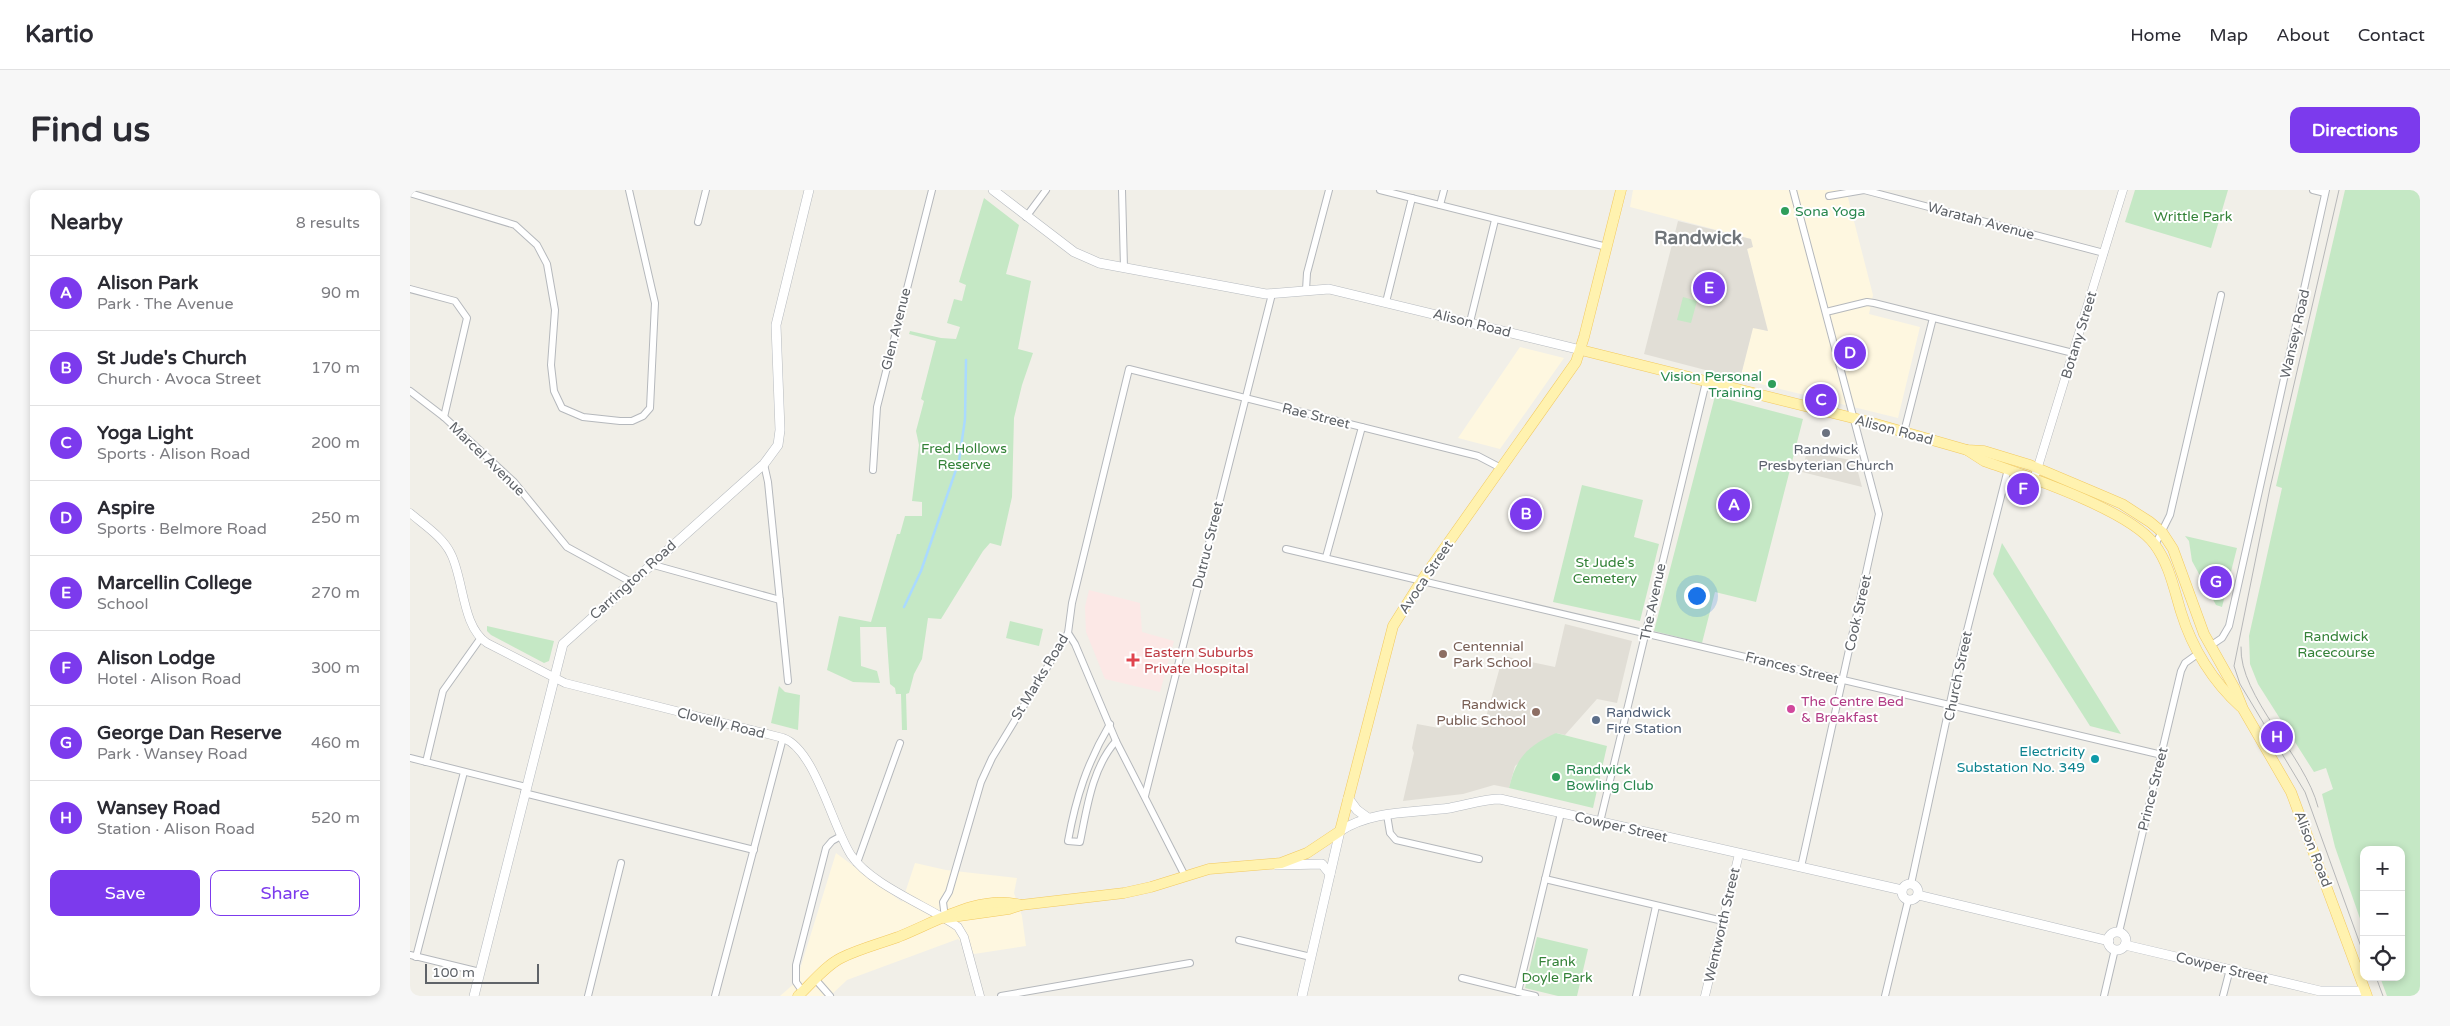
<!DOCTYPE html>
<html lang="en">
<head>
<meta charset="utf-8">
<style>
	:root { --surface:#fff; --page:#f7f7f7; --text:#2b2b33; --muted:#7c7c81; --line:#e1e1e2; --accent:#7c3aed }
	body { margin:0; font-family:"Varela Round",sans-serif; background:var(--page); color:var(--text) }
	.controls { position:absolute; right:15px; bottom:15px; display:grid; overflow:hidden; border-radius:10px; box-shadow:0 2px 8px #0003 }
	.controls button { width:45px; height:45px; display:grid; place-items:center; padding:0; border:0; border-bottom:1px solid var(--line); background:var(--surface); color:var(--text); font:25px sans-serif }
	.scale { position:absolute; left:15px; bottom:12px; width:114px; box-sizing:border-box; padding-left:5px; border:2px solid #5f6368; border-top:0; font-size:14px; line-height:18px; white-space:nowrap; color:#5f6368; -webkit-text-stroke:4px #fff; paint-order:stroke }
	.you { position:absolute; left:1286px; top:405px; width:18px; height:18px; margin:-12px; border:4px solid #fff; border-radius:50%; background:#1a73e8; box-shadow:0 0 0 8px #1a73e833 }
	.badge { display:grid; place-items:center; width:32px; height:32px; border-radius:50%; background:var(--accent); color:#fff; font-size:16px; font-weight:700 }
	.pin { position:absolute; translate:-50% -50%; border:2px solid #fff; box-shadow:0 1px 5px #0006 }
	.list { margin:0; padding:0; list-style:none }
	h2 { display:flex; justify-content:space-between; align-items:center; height:65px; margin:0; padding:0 20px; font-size:21px }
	h2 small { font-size:16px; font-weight:400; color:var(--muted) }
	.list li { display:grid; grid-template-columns:32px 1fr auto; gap:15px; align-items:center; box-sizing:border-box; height:75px; padding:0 20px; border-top:1px solid var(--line) }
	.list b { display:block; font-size:19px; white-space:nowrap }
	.list p { margin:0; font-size:16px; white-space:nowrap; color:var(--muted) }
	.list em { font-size:16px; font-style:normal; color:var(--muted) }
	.actions { display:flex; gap:10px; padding:15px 20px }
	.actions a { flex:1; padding:11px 0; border:1px solid var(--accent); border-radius:10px; text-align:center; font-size:18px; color:var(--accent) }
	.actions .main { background:var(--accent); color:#fff }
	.icon { flex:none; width:28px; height:28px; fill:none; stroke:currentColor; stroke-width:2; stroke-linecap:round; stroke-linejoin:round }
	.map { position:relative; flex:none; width:2010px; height:806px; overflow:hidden; border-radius:10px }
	header { display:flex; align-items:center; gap:30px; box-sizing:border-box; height:70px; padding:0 25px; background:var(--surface); border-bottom:1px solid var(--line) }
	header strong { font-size:24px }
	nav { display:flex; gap:28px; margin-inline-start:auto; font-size:18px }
	.intro { display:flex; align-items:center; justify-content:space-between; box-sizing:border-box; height:120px; padding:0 30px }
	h1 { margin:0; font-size:35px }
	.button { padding:12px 22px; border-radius:10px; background:var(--accent); color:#fff; font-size:18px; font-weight:700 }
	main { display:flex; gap:30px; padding:0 30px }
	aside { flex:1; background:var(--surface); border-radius:10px; box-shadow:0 2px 8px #0003 }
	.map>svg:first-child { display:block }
	.commercial { fill:#fef7e0 }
	.education { fill:#e1ded6 }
	.medical { fill:#fce8e6 }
	.green { fill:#c5e8c5 }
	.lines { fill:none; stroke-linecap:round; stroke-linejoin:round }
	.stream { stroke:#aadaff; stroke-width:2.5 }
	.minor-casing { stroke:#b5b8bc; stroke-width:8 }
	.tertiary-casing { stroke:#b5b8bc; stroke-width:9 }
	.secondary-casing { stroke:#b6babf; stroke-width:10 }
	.primary-casing { stroke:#f2c960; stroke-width:11 }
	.minor { stroke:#fff; stroke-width:6 }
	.tertiary { stroke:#fff; stroke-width:8 }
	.secondary { stroke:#fff; stroke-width:9 }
	.primary { stroke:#fff2af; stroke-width:10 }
	.tram { stroke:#b6b7b8; stroke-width:1 }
	.leisure-dot { fill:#2e9e5b; stroke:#fff; stroke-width:2 }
	.worship-dot { fill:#6b7280; stroke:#fff; stroke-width:2 }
	.education-dot { fill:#8d6e63; stroke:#fff; stroke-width:2 }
	.health-dot { fill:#e0444e; stroke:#fff; stroke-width:2 }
	.hotel-dot { fill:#d1479c; stroke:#fff; stroke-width:2 }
	.service-dot { fill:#5c6f8a; stroke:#fff; stroke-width:2 }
	.culture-dot { fill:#0f9aa8; stroke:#fff; stroke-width:2 }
	.labels { text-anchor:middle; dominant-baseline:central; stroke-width:4; stroke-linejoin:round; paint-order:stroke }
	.leisure-label { font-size:14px; fill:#27864d; stroke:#fff; text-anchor:start }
	.park-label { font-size:14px; fill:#348238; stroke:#fff }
	.street-label { font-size:14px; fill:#5f6368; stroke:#fff }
	.worship-label { font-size:14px; fill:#5b616d; stroke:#fff }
	.education-label { font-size:14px; fill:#785e54; stroke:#fff; text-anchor:start }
	.health-label { font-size:14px; fill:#be3a42; stroke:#fff; text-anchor:start }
	.hotel-label { font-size:14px; fill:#b23c85; stroke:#fff; text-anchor:start }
	.service-label { font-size:14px; fill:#4e5e75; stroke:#fff; text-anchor:start }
	.culture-label { font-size:14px; fill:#0d838f; stroke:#fff; text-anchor:end }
	.district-label { font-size:19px; font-weight:bold; fill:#70757a; stroke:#fff }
</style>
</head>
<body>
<header>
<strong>Kartio</strong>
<nav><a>Home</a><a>Map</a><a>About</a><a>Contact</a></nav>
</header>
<div class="intro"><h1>Find us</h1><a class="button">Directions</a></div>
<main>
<aside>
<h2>Nearby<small>8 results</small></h2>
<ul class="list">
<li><span class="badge">A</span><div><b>Alison Park</b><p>Park · The Avenue</p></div><em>90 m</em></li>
<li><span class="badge">B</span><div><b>St Jude's Church</b><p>Church · Avoca Street</p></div><em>170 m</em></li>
<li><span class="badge">C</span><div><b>Yoga Light</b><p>Sports · Alison Road</p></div><em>200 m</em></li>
<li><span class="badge">D</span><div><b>Aspire</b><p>Sports · Belmore Road</p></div><em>250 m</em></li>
<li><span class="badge">E</span><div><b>Marcellin College</b><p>School</p></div><em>270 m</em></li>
<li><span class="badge">F</span><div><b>Alison Lodge</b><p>Hotel · Alison Road</p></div><em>300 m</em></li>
<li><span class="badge">G</span><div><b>George Dan Reserve</b><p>Park · Wansey Road</p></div><em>460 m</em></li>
<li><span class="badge">H</span><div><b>Wansey Road</b><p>Station · Alison Road</p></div><em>520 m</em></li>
</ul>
<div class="actions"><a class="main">Save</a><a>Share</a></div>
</aside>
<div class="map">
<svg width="2010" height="806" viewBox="0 0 2010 806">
	<rect width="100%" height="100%" fill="#f1efe8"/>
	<g class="commercial">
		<path d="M1223,0H1436L1463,105L1459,124L1510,137L1488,228L1330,189L1343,137L1357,141L1337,58L1341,49L1220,17Z"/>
		<path d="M1110,157L1154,168L1090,259L1048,248Z"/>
		<path d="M426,663L492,712L505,673L536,680L607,688L604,703L612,726L616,756L564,764L548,749L437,790L420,806H370L386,792Z"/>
	</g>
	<g class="education">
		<path d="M1268,31L1341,49L1343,57L1337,59L1358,141L1343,138L1330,189L1234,164Z"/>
		<path d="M1397,261L1445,271L1452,297L1392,282Z"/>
		<path d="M1155,434L1222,451L1207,513L1187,509L1155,545L1146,543L1105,576L1099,598L1084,595L1053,604L993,611L1004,563L1002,558L1007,534L1029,538L1040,531L1073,538L1093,466L1145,477Z"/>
	</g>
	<path class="medical" d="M679,400L730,413L732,442L764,451L750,502L695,489L676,442L675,417Z"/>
	<g class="green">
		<path d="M1725,0H1818L1801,58L1715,32Z"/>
		<path d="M1935,0H2010V806H1977L1970,787H1991V660H1954V740L1925,657L1912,604L1923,599L1916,578L1904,582L1848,494L1840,474L1839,446L1872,298L1866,296Z"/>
		<path d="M574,8L609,35L596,84L621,91L608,159L623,163L612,195L604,228L602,307L591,356L580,353L573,361L531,429L518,428L512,469L504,484L499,503L496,504L497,540H492L491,504H486L485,498L480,494L476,437H450L451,476L467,481L470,493L443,492L417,480L429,426L461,432L487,344H490L495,326H512V312L502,311L509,255L506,241L514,211L511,209L526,151L499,144L500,141L531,148L546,149L550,137L537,133L544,109L552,111L556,95L549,92Z"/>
		<path d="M1273,107L1287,111L1281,133L1267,130Z"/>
		<path d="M1305,206L1393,229L1346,412L1305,402L1292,453L1244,441Z"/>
		<path d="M1172,295L1233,310L1224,347L1249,354L1230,431L1143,412Z"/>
		<path d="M1775,346L1827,358L1812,417L1806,415L1782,371L1779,351Z"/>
		<path d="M1592,353L1711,544L1680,536L1583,384Z"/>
		<path d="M600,431L633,439L629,456L596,448Z"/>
		<path d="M77,436L144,451L139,471L134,473L81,445L77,441Z"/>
		<path d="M369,496L375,502L390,505L388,540L361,533Z"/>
		<path d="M1146,543L1197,556L1183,618L1099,598C1106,568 1117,556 1146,543Z"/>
		<path d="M1127,747L1178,759L1167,806H1148L1115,798Z"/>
	</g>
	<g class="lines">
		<path class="stream" d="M494,417L511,381L549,271L555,229L556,170"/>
		<defs>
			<g id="minor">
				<path d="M712,0L714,78"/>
				<path d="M970,0L1197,57"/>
				<path d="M1383,0L1469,324L1391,677"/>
				<path d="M1903,0L1915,3"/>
				<path d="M0,3L105,35L127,55L137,74L145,120L141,175L144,201L152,218L173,227L210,231H222L233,226L240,218L245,113L219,0"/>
				<path d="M1419,6L1454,0L1694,63"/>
				<path d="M1030,15L1034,0"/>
				<path d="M616,27L636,0"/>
				<path d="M288,32L296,0"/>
				<path d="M0,99L45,111L57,128L34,227"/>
				<path d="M896,100L897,83L919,0"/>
				<path d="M976,112L1002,8"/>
				<path d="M1416,122L1457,112L1464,113L1663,163"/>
				<path d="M1060,132L1085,30"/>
				<path d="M0,201L34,227L104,292L157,357L221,392"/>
				<path d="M1494,242L1523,128"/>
				<path d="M354,274L358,292L378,491"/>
				<path d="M463,280L467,217L522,0"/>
				<path d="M1745,355L1760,325L1811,105"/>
				<path d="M876,359L1752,565"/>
				<path d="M916,367L952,237"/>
				<path d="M240,374L370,410"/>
				<path d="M658,443L665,454L706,551L775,686"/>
				<path d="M1800,456L1812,448L1819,436L1916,0"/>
				<path d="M700,534C677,573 666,607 658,651L670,652C677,618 682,578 706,551"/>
				<path d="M0,568L116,597"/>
				<path d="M16,572L33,501L70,449"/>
				<path d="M114,603L344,660"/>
				<path d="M735,606L862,104"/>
				<path d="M977,625L980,643L986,650L1069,669"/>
				<path d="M1190,632L1296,192"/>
				<path d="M447,673L490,553"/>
				<path d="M1135,689L1313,731"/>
				<path d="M1501,694L1548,476L1598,279"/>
				<path d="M535,728L533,712L539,702L571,592L582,568L658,443L662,413L719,179L1068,266L1091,278"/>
				<path d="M1709,742L1771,481L1775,473L1789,463"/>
				<path d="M829,750L901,767"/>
				<path d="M0,765L70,782"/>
				<path d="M6,767L54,582"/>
				<path d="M1052,788L1125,806"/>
				<path d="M406,790L420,806"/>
				<path d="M393,802L386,792V775L416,658L422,651L431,646"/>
				<path d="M1108,802L1151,623"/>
				<path d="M178,806L211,673"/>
				<path d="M305,806L373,548"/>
				<path d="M591,806L780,773"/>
				<path d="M1226,806L1246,716"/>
				<path d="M1475,806L1498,711"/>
				<path d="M1694,806L1705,759"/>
				<path d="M1813,806L1820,779"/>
			</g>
			<g id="tertiary">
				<path d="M1626,283L1713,0"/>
				<path d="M0,323C14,335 33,347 41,364C54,390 52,437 77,453L155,493L373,548C405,559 422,636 441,665C461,695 518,716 548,737L554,747L570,806"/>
				<path d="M1295,806L1329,664"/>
			</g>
			<g id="secondary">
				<path d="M583,0L664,62L689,73L856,104L919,99L1171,160"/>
				<path d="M938,608L947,620L958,628"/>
				<path d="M867,675L912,674L920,684"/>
				<circle cx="1500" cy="702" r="8"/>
				<path d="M1508,705L1699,751"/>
				<circle cx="1707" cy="751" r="9"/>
				<path d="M1715,755L1910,801H1955"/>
				<path d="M64,806L153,454L354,274L368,255L370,240L366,135L399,0"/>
				<path d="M892,806L930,641C962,620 1003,623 1040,618C1057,615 1074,609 1090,609L1492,700"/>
			</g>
			<g id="primary">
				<path d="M1171,160L1459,232L1557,260L1574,261L1620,275L1691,305L1712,314L1740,332L1752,342L1763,359L1794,444L1825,499L1833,519L1881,602L1957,806"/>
				<path d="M1557,260L1574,271C1616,286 1720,320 1745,355C1759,374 1764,399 1771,422C1782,458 1803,492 1831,517"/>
				<path d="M535,728L599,719L611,715L714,703L741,697L799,679L871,673L897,663L930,641L983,436L1012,390L1166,172L1174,147L1211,0"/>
				<path d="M388,806C401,794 415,776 431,768C449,759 469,754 488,747C526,732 569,704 611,715"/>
			</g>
		</defs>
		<use href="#minor" class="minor-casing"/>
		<use href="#tertiary" class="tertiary-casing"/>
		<use href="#secondary" class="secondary-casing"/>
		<use href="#primary" class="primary-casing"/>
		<use href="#minor" class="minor"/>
		<use href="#tertiary" class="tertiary"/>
		<use href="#secondary" class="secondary"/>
		<use href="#primary" class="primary"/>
		<g class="tram">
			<path d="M1929,0L1860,298L1824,476L1830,494L1895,602L1954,765"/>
			<path d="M1831,457C1829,507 1895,565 1908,617"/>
			<path d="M1966,787L1973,806"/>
		</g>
	</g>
	<g class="leisure-dot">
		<circle cx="1375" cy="21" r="5"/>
		<circle cx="1362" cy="194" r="5"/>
		<circle cx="1146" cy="587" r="5"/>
	</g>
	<circle class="worship-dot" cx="1416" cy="243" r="5"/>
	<g class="education-dot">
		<circle cx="1033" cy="464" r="5"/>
		<circle cx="1126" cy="522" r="5"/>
	</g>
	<path class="health-dot" d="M720.5 462.5h5v5h5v5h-5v5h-5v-5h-5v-5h5z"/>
	<circle class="hotel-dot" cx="1381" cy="519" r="5"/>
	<circle class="service-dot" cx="1186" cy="530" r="5"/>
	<circle class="culture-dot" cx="1685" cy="569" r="5"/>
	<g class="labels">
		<g class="leisure-label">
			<text x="1385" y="21">Sona Yoga</text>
			<text x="1352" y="186" text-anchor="end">Vision Personal<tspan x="1352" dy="16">Training</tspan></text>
			<text x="1156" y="579">Randwick<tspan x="1156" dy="16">Bowling Club</tspan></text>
		</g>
		<g class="park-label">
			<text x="1783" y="26">Writtle Park</text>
			<text x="554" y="258">Fred Hollows<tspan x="554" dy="16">Reserve</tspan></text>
			<text x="1195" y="372">St Jude's<tspan x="1195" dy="16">Cemetery</tspan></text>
			<text x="1926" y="446">Randwick<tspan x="1926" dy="16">Racecourse</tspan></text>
			<text x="1147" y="771">Frank<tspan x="1147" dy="16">Doyle Park</tspan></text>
		</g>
		<g class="street-label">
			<text transform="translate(1571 31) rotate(15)">Waratah Avenue</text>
			<text transform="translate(1062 133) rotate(14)">Alison Road</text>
			<text transform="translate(486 139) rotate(-76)">Glen Avenue</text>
			<text transform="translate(1885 144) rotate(-77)">Wansey Road</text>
			<text transform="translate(1669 145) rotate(-73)">Botany Street</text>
			<text transform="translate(906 226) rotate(14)">Rae Street</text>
			<text transform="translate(1484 240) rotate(15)">Alison Road</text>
			<text transform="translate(77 269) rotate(44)">Marcel Avenue</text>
			<text transform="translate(798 355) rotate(-76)">Dutruc Street</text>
			<text transform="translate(1016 387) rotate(-56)">Avoca Street</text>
			<text transform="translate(223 390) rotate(-42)">Carrington Road</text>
			<text transform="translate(1243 412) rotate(-78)">The Avenue</text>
			<text transform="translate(1448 423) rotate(-77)">Cook Street</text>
			<text transform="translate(1382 478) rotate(14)">Frances Street</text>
			<text transform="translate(1548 486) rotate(-78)">Church Street</text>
			<text transform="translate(630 487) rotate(-59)">St Marks Road</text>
			<text transform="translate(311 533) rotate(14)">Clovelly Road</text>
			<text transform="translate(1743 599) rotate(-76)">Prince Street</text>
			<text transform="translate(1211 637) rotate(13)">Cowper Street</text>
			<text transform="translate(1903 659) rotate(69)">Alison Road</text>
			<text transform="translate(1312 735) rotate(-77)">Wentworth Street</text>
			<text transform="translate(1812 778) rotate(14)">Cowper Street</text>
		</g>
		<g class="worship-label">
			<text x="1416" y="259">Randwick<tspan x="1416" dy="16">Presbyterian Church</tspan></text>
		</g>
		<g class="education-label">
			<text x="1043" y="456">Centennial<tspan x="1043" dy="16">Park School</tspan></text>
			<text x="1116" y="514" text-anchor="end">Randwick<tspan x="1116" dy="16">Public School</tspan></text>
		</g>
		<g class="health-label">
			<text x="734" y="462">Eastern Suburbs<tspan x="734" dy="16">Private Hospital</tspan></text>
		</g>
		<g class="hotel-label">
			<text x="1391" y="511">The Centre Bed<tspan x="1391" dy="16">&amp; Breakfast</tspan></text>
		</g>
		<g class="service-label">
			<text x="1196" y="522">Randwick<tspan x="1196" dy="16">Fire Station</tspan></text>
		</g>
		<g class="culture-label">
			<text x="1675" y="561">Electricity<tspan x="1675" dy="16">Substation No. 349</tspan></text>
		</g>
		<g class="district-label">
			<text x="1288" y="48">Randwick</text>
		</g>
	</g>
</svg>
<div class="controls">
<button>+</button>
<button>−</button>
<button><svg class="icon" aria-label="locate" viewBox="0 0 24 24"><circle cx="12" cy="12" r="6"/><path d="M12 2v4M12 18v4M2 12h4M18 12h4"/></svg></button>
</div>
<div class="scale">100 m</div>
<div class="you"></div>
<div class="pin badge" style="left:1324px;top:315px">A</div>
<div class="pin badge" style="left:1116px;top:324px">B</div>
<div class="pin badge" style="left:1411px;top:210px">C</div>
<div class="pin badge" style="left:1440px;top:163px">D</div>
<div class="pin badge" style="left:1299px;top:98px">E</div>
<div class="pin badge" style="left:1613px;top:299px">F</div>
<div class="pin badge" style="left:1806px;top:392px">G</div>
<div class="pin badge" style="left:1867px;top:547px">H</div>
</div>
</main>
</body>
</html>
